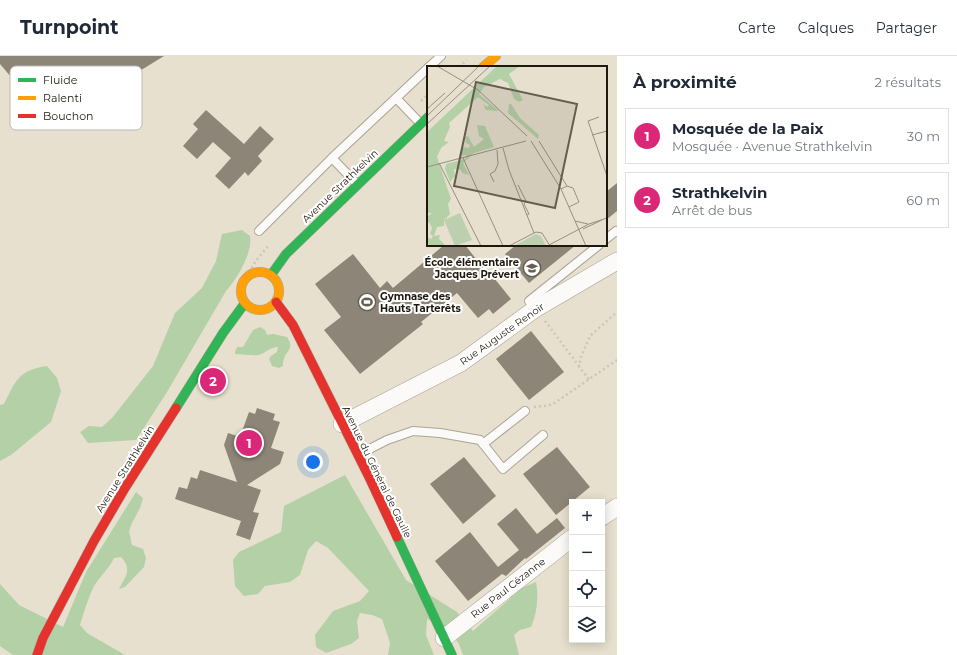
<!DOCTYPE html>
<html lang="fr">
<head>
<meta charset="utf-8">
<style>
	:root { --surface:#fff; --page:#f2f2f3; --text:#1f2937; --muted:#747a83; --line:#e0e1e3; --accent:#db2777 }
	body { margin:0; font-family:Montserrat,sans-serif; background:var(--page); color:var(--text) }
	.controls { position:absolute; right:12px; bottom:12px; display:grid; overflow:hidden; border-radius:0px; box-shadow:0 2px 10px #0003 }
	.controls button { width:36px; height:36px; display:grid; place-items:center; padding:0; border:0; border-bottom:1px solid var(--line); background:var(--surface); color:var(--text); font:20px sans-serif }
	.you { position:absolute; left:313px; top:406px; width:14px; height:14px; margin:-10px; border:3px solid #fff; border-radius:50%; background:#1a73e8; box-shadow:0 0 0 6px #1a73e833 }
	.badge { display:grid; place-items:center; width:26px; height:26px; border-radius:50%; background:var(--accent); color:#fff; font-size:13px; font-weight:700 }
	.pin { position:absolute; translate:-50% -50%; border:2px solid #fff; box-shadow:0 1px 4px #0006 }
	.list { margin:0; padding:0; list-style:none }
	h2 { display:flex; justify-content:space-between; align-items:center; height:52px; margin:0; padding:0 16px; font-size:17px }
	h2 small { font-size:13px; font-weight:400; color:var(--muted) }
	.list li { display:grid; grid-template-columns:26px 1fr auto; gap:12px; align-items:center; box-sizing:border-box; height:56px; margin:0 8px 8px; padding:0 8px; border:1px solid var(--line); border-radius:0px }
	.list b { display:block; font-size:15px; white-space:nowrap }
	.list p { margin:0; font-size:13px; white-space:nowrap; color:var(--muted) }
	.list em { font-size:13px; font-style:normal; color:var(--muted) }
	.icon { flex:none; width:22px; height:22px; fill:none; stroke:currentColor; stroke-width:2; stroke-linecap:round; stroke-linejoin:round }
	.map { position:relative; flex:none; width:617px; height:599px; overflow:hidden }
	header { display:flex; align-items:center; gap:24px; box-sizing:border-box; height:56px; padding:0 20px; background:var(--surface); border-bottom:1px solid var(--line) }
	header strong { font-size:19px }
	nav { display:flex; gap:22px; margin-inline-start:auto; font-size:14px }
	main { display:flex }
	aside { flex:1; background:var(--surface) }
	.map>svg:first-child { display:block }
	.forest { fill:#b4d0a7 }
	.building { fill:#8c8578 }
	.lines { fill:none; stroke-linecap:round; stroke-linejoin:round }
	.lane-casing { stroke:#aaa496; stroke-width:10 }
	.street-casing { stroke:#aaa496; stroke-width:18 }
	.fast-casing { stroke:#aaa496; stroke-width:10 }
	.slow-casing { stroke:#aaa496; stroke-width:10 }
	.jam-casing { stroke:#aaa496; stroke-width:10 }
	.path { stroke:#c9c6bf; stroke-width:2.5; stroke-dasharray:2 3; stroke-linecap:butt }
	.lane { stroke:#fcfaf8; stroke-width:8 }
	.street { stroke:#fcfaf8; stroke-width:17 }
	.fast { stroke:#30b455; stroke-width:9 }
	.slow { stroke:#ff9f0a; stroke-width:9 }
	.jam { stroke:#e5322d; stroke-width:9 }
	.labels { text-anchor:middle; dominant-baseline:central; stroke-width:4; stroke-linejoin:round; paint-order:stroke }
	.street-label { font-size:10px; fill:#1e180c; stroke:#fff }
	.poi-label { font-size:10px; font-weight:bold; fill:#1e180c; stroke:#fff; text-anchor:end }
	.inset-road { fill:none; stroke:#979080; stroke-width:1 }
	.view { fill:#655e50; fill-opacity:0.15; stroke:#655e50; stroke-width:2 }
	.inset-edge { fill:none; stroke:#1e180c; stroke-width:2 }
	.key { fill:#fff; stroke:#bcbab6; stroke-width:1 }
	.key-label { font-size:11px; fill:#1e180c }
</style>
</head>
<body>
<header>
<strong>Turnpoint</strong>
<nav><a>Carte</a><a>Calques</a><a>Partager</a></nav>
</header>
<main>
<div class="map">
<svg width="617" height="599" viewBox="0 0 617 599">
	<rect width="100%" height="100%" fill="#e8e0ce"/>
	<g class="forest">
		<path d="M242,174L250,180C253,196 237,223 226,235L167,336L136,384L88,387L80,376L89,370L102,371L112,362L153,310L175,257L202,232L216,205L222,178Z"/>
		<path d="M260,271L265,274L267,279L273,278L287,281C295,294 286,294 284,303C283,305 283,308 283,310L279,312L272,310L269,303L271,300L277,296L278,291C270,291 266,297 259,299C251,300 243,298 235,298V296L237,291H243L253,274Z"/>
		<path d="M47,310L57,322L61,335L51,366L11,399L0,405V349L4,348C16,324 19,314 47,310Z"/>
		<path d="M345,419L406,524L457,556L473,575L522,532L536,526C539,541 537,557 531,571L520,574L514,579L519,599H463L459,588L447,572L427,563L426,579L434,599H388L390,587L382,563L372,559L360,557L357,565L359,582L351,588L326,597L316,591L315,579L333,555L360,545L369,535L328,492L316,485L308,494L300,519L290,526L265,530L258,538L244,540L235,530L233,504L239,496L281,476L284,450Z"/>
		<path d="M136,436L143,442L140,452L132,467L129,475L132,489L143,493L146,502L144,511L125,531L119,533C125,521 133,513 121,501L114,502C109,513 100,520 94,530C88,542 84,556 80,569L87,577L125,599H13L0,590V528L19,549L63,571L86,516Z"/>
	</g>
	<g class="building">
		<path d="M0,0H164L52,69L0,8Z"/>
		<path d="M206,54L244,88L260,70L274,83L258,100L262,105L248,120L245,116L229,133L215,120L231,102L213,86L197,103L183,90L198,73L193,68Z"/>
		<path d="M617,127V155L606,164V136Z"/>
		<path d="M444,189H465L492,223L494,222L511,243L493,258L489,253L478,262L457,237L421,266L423,268L360,318L324,274L341,261L315,228L353,198L380,232L387,225L393,232Z"/>
		<path d="M516,189H576L529,227L505,198Z"/>
		<path d="M531,275L564,316L529,344L496,303Z"/>
		<path d="M257,352L275,358L273,364L280,366L271,392L284,396L280,408L247,429L261,434L253,456L259,457L250,484L236,479L241,465L175,443L179,431L187,433L191,421L197,423L200,414L237,426L224,389L228,377L240,381L249,356L255,358Z"/>
		<path d="M557,391L590,431L556,459L523,418Z"/>
		<path d="M464,401L496,440L463,468L430,428Z"/>
		<path d="M516,452L537,478L557,462L565,472L526,503L525,502L506,520L502,518L468,545L435,505L470,476L498,511L519,494L497,468Z"/>
	</g>
	<g class="lines">
		<defs>
			<g id="lane">
				<path d="M429,11L441,0"/>
				<path d="M396,42L420,67"/>
				<path d="M332,102L357,128"/>
				<path d="M259,175L332,102L428,12"/>
				<path d="M606,183L616,175L617,176"/>
				<path d="M535,253L529,245L599,189"/>
				<path d="M483,388L525,355"/>
				<path d="M358,399L387,384L413,375L440,377L480,384L503,413L543,379"/>
			</g>
			<g id="street">
				<path d="M342,368L461,307L535,253L617,205"/>
				<path d="M602,461L617,451"/>
				<path d="M444,582L572,482"/>
			</g>
			<g id="fast">
				<path d="M271,219L286,198L428,61"/>
				<path d="M176,352L223,277L245,247"/>
				<path d="M397,481L452,599"/>
			</g>
			<g id="slow">
				<path d="M483,11L496,0"/>
				<circle cx="260" cy="235" r="19"/>
			</g>
			<g id="jam">
				<path d="M276,246L293,269L369,421L397,481"/>
				<path d="M37,599L43,582L94,485L125,432L176,352"/>
			</g>
		</defs>
		<use href="#lane" class="lane-casing"/>
		<use href="#street" class="street-casing"/>
		<use href="#fast" class="fast-casing"/>
		<use href="#slow" class="slow-casing"/>
		<use href="#jam" class="jam-casing"/>
		<g class="path">
			<path d="M459,11L467,4"/>
			<path d="M421,45L428,38"/>
			<path d="M247,221L255,206L268,190"/>
			<path d="M545,265L579,310"/>
			<path d="M589,323L579,311L581,301L590,280L617,256"/>
			<path d="M534,351L545,350L553,348L617,304"/>
		</g>
		<use href="#lane" class="lane"/>
		<use href="#street" class="street"/>
		<use href="#fast" class="fast"/>
		<use href="#slow" class="slow"/>
		<use href="#jam" class="jam"/>
	</g>
	<defs>
		<symbol id="school-ring" viewBox="-11 -11 22 22"><circle r="9.5" fill="#fff" stroke="#655e50" stroke-width="1.5"/><path d="M0-5L7-2L0 1L-7-2ZM-4 1L0 2.5L4 1V4Q0 6-4 4Z" fill="#655e50"/></symbol>
		<symbol id="stadium-ring" viewBox="-11 -11 22 22"><circle r="9.5" fill="#fff" stroke="#655e50" stroke-width="1.5"/><path d="M0-5a6.5 5 0 1 0 0 10a6.5 5 0 1 0 0-10ZM-3.5-1.8h7v3.6h-7Z" fill="#655e50"/></symbol>
	</defs>
	<g fill-rule="evenodd">
		<use href="#school-ring" x="522" y="202" width="20" height="20"/>
		<use href="#stadium-ring" x="357" y="236" width="20" height="20"/>
	</g>
	<g class="labels">
		<g class="street-label">
			<text transform="translate(340 130) rotate(-44)">Avenue Strathkelvin</text>
			<text transform="translate(502 278) rotate(-35)">Rue Auguste Renoir</text>
			<text transform="translate(125 413) rotate(-58)">Avenue Strathkelvin</text>
			<text transform="translate(377 416) rotate(64)">Avenue du Général de Gaulle</text>
			<text transform="translate(508 532) rotate(-38)">Rue Paul Cézanne</text>
		</g>
		<g class="poi-label">
			<text x="519" y="206">École élémentaire<tspan x="519" dy="12">Jacques Prévert</tspan></text>
			<text x="380" y="240" text-anchor="start">Gymnase des<tspan x="380" dy="12">Hauts Tarterêts</tspan></text>
		</g>
	</g>
	<g transform="translate(427 10)">
		<rect width="180" height="180" fill="#e8e0ce"/>
		<path d="M33,147L45,174L28,180L17,154ZM109,168L114,170L119,180H87Z" fill="#bccfaf"/>
		<path d="M70,0H93L82,8L96,34L92,36L87,33L81,17L73,13L57,21L52,28L72,45L59,44L56,38L60,41L62,39L51,31L22,57L23,61L17,75L22,76L14,82L10,91L24,133L21,138L23,148L17,154V160L10,161L7,170L13,169L12,173L19,180H2L0,171L4,173L6,170L3,168L5,162L2,156L0,158V151L5,147H0V66ZM82,38H84L93,52L112,69L111,73L81,47ZM50,59L58,60L67,81L47,87L36,97L42,109L35,107L34,104L27,103L28,110L23,116L18,103L19,98L38,93L40,89L32,90L35,81L42,82L43,79L39,77L38,71L41,70L47,81L57,73L52,70Z" fill="#b4d0a7"/>
		<path class="inset-road" d="M10,0L51,24L100,70M0,43L18,27M0,50L52,0M172,51L161,55L180,110M0,58L63,0M165,69L180,65M104,75L134,123L159,180M112,75L140,120M76,82L82,104L107,167M36,92L76,180M12,97L54,180M0,101L99,75M67,116L63,108L68,105L71,98L70,84M91,119L99,135L97,138L102,148L100,149M134,123L140,120L146,122L152,136L142,141M148,155L161,158M156,163L175,154M122,179L162,158L180,152M82,180L109,166L115,167L123,180"/>
		<path class="view" d="M49,16L150,38L128,142L27,120Z"/>
		<rect width="180" height="180" class="inset-edge"/>
	</g>
	<rect x="10" y="10" width="132" height="64" rx="6" class="key"/>
	<rect x="18" y="22" width="18" height="4" fill="#30b455"/>
	<rect x="18" y="40" width="18" height="4" fill="#ff9f0a"/>
	<rect x="18" y="58" width="18" height="4" fill="#e5322d"/>
	<g class="key-label">
		<text x="43" y="28">Fluide</text>
		<text x="43" y="46">Ralenti</text>
		<text x="43" y="64">Bouchon</text>
	</g>
</svg>
<div class="controls">
<button>+</button>
<button>−</button>
<button><svg class="icon" aria-label="locate" viewBox="0 0 24 24"><circle cx="12" cy="12" r="6"/><path d="M12 2v4M12 18v4M2 12h4M18 12h4"/></svg></button>
<button><svg class="icon" aria-label="layers" viewBox="0 0 24 24"><path d="M12 4l9 5-9 5-9-5zM3 14l9 5 9-5"/></svg></button>
</div>
<div class="you"></div>
<div class="pin badge" style="left:249px;top:387px">1</div>
<div class="pin badge" style="left:213px;top:325px">2</div>
</div>
<aside>
<h2>À proximité<small>2 résultats</small></h2>
<ul class="list">
<li><span class="badge">1</span><div><b>Mosquée de la Paix</b><p>Mosquée · Avenue Strathkelvin</p></div><em>30 m</em></li>
<li><span class="badge">2</span><div><b>Strathkelvin</b><p>Arrêt de bus</p></div><em>60 m</em></li>
</ul>
</aside>
</main>
</body>
</html>
